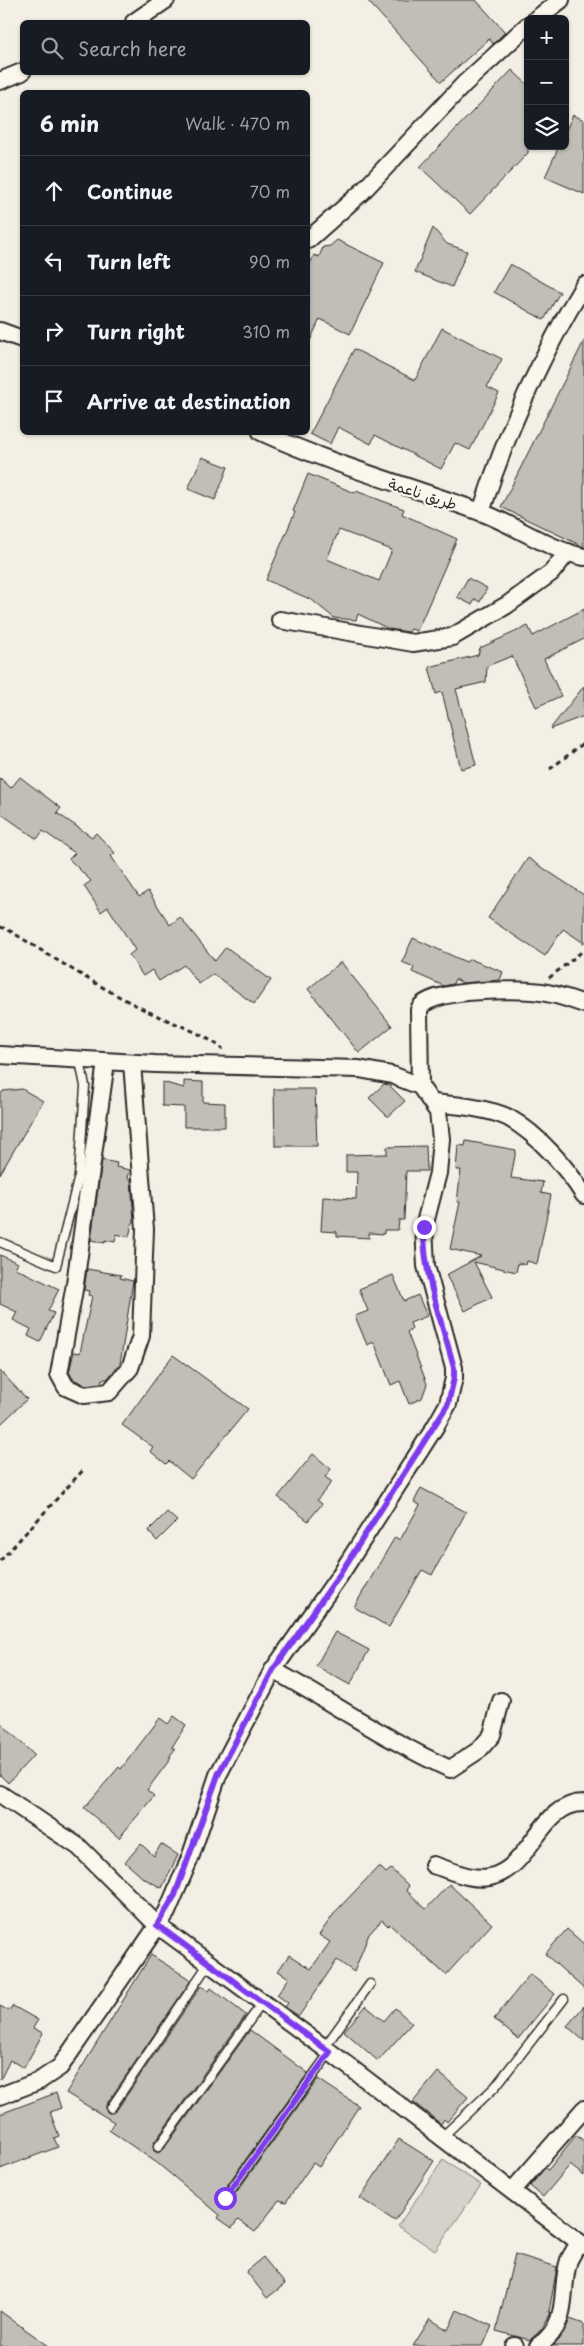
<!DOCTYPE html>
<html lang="en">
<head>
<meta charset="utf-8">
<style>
	:root { --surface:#171b24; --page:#242831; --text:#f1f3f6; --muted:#9ea1a6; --line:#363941 }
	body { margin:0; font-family:"Playpen Sans","Playpen Sans Arabic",sans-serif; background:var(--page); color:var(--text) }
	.controls { position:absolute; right:15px; top:15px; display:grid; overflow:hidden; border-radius:8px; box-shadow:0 1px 4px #0004 }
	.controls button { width:45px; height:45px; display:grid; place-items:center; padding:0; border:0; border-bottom:1px solid var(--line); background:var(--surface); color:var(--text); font:25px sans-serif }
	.stop { position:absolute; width:15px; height:15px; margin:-11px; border:4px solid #7c3aed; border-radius:50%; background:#fff }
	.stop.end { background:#7c3aed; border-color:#fff; box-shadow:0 1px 5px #0008 }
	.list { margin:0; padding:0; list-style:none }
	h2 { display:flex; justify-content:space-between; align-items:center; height:65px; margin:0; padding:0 20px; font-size:21px }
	h2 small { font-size:16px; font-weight:400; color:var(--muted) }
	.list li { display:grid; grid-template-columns:32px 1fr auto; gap:15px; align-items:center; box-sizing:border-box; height:70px; padding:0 20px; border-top:1px solid var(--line) }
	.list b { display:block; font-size:19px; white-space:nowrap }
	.list em { font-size:16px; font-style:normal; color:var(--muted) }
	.icon { flex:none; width:28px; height:28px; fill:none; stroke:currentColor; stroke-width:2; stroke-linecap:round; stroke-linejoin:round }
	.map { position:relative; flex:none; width:584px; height:2346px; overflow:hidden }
	.search { position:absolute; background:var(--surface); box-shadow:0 1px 4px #0004; left:20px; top:20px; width:290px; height:55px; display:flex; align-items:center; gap:12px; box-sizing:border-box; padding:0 18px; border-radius:8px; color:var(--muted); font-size:19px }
	.panel { position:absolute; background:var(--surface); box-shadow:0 1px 4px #0004; left:20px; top:90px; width:290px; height:345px; border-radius:8px }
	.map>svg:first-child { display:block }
	.green { fill:#d5d2c9; stroke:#807e7a }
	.building { fill:#c0beb6; stroke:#2b2b2b; fill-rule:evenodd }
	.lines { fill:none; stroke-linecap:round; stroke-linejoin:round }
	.lane-casing { stroke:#2b2b2b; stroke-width:11 }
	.street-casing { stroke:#2b2b2b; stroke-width:20 }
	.path { stroke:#2b2b2b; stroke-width:3; stroke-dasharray:5 4; stroke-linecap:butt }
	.lane { stroke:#fbf7ec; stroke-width:8 }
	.street { stroke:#fbf7ec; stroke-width:16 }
	.route { stroke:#7c3aed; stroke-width:6 }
	.labels { text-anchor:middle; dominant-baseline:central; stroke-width:4.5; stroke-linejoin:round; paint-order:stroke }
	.street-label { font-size:15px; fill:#2b2b2b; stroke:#fbf7ec }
</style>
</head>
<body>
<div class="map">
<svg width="584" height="2346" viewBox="0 0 584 2346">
	<rect width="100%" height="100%" fill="#f3efe4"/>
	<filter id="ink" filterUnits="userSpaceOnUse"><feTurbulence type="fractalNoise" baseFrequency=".02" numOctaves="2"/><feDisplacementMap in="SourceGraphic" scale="10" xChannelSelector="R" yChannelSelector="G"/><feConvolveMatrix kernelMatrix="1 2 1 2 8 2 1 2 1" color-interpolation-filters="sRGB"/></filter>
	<g filter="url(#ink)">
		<path class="green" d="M443,2160L481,2185L435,2251L398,2226Z"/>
		<g class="building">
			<path d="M367,0H476L505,32L493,44L489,39L441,82Z"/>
			<path d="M512,70L528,85V153L470,214L420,167Z"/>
			<path d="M573,115L584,120V194L545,177L559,146H565V132Z"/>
			<path d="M433,228L447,244L467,251L452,287L415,272Z"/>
			<path d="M337,240L384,263L350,334L320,319L308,345V268L314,255L319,257L323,247L330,246Z"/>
			<path d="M510,264L560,292L544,320L494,292Z"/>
			<path d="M442,328L502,359L487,387L499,393L470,450L455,443L441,469L375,435L371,444L338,427L330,444L310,434L354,349L415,380Z"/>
			<path d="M584,341V547L501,507Z"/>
			<path d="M202,457L228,467L215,500L188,489Z"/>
			<path d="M308,474L355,493L356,491L404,509L402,514L457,539L417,631L411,629L409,632L389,629L358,614L356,620L334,618L312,600L266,580L295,512L293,511ZM339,530L392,550L379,581L327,559Z"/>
			<path d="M468,578L487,588L480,602L475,599L472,605L457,597Z"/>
			<path d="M584,609V639L544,659L561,696L536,707L512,656L487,666L486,682L456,689L476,765L461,769L442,692L436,694L429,667L478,655L480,648L528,626L533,636Z"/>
			<path d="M584,686V716L550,729Z"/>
			<path d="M20,777L61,808L57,813L92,837L96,833L115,853L111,856L139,897L148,891L170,925L180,917L215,961L226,947L271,980L254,1004L213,974L199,984L184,965L159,981L152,970L143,976L129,955L135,950L108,907L101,912L84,886L91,881L69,859L75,853L43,831L37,839L0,813V778L11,788Z"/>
			<path d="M528,858L584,895V943L563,929L545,956L488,918Z"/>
			<path d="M413,938L466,962L470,959L503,972L500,980L463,983L455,979L453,984L444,986L412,972L414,967L402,962Z"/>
			<path d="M341,962L392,1026L359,1053L308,989Z"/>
			<path d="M184,1081L203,1082V1102L225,1103V1127H184V1107L162,1106V1082L184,1088Z"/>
			<path d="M384,1084L389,1085L405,1101L388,1117L369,1098Z"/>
			<path d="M22,1089L43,1101L0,1174V1096L3,1091Z"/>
			<path d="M274,1089H315L317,1146H275Z"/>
			<path d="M466,1141L516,1150L511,1178L543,1182L541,1193L551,1195L537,1264L527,1261L526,1265L518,1263L516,1272L474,1262L492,1297L465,1311L446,1275L481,1256L450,1249L460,1202H457L461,1170H456L458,1145L465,1146Z"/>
			<path d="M426,1146L427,1171H406L404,1220H399L398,1230H384V1234L369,1233V1238L337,1236V1232L321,1231L323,1197L356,1199L357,1172H346V1155L387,1154V1147Z"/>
			<path d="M102,1160L117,1163L116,1167L130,1170L128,1178L131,1179L134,1222L132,1224L129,1237L116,1234L115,1242L105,1240V1243L91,1240Z"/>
			<path d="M0,1255L18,1263L15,1268L59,1289L48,1311L54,1313L40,1342L28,1336L31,1329L13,1320L17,1312L0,1304Z"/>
			<path d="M87,1269L121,1275L120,1278L133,1281L120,1364L107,1379H102L101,1383L86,1385L73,1379L69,1372L74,1352L80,1353L92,1296L88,1295L89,1291L84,1290Z"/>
			<path d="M393,1275L404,1301L418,1295L427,1316L410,1323L412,1329L407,1332L427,1384L422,1398L409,1404L400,1381L391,1385L374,1342L367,1345L355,1316L368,1311L359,1289Z"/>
			<path d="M173,1355L248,1409L191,1479L169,1461L166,1464L150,1451L153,1447L122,1425Z"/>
			<path d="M0,1371L27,1399L0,1425Z"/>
			<path d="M313,1454L331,1469L325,1477L332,1482L317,1500L322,1504L308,1521L278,1497Z"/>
			<path d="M421,1488L466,1512L432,1575L422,1570L389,1627L354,1607L395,1537L400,1540L420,1505L414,1502Z"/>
			<path d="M167,1512L177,1521L157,1541L148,1531Z"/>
			<path d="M335,1632L369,1650L350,1685L316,1666Z"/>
			<path d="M174,1716L186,1725L172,1747L175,1749L169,1757L171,1758L147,1790L154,1796L119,1838L84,1808L119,1767L121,1769L160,1718L168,1724Z"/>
			<path d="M0,1722L34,1755L8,1783L0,1775Z"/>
			<path d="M141,1844L154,1856L161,1844L178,1855L162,1888L143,1878L125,1862Z"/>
			<path d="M379,1866L386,1873L391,1869L409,1886L406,1890L426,1909L449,1884L492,1924L446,1975L389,1924L388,1926L382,1920L369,1934L354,1972L337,1960L299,2016L285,2007L288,2003L277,1995L289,1978L278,1971L289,1955L311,1969L330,1942L319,1935L336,1911Z"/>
			<path d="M567,1929L584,1944V1989L545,1954Z"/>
			<path d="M151,1955L191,1980L106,2105V2110L108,2113L116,2111L201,1986L209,1991L211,1988L246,2015L153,2144L154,2151L158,2153L163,2150L250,2030L308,2073L220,2195L221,2202L225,2204L230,2201L318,2079L359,2106L319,2167L313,2163L286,2202L279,2200L255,2232L238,2220L232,2228L218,2218L220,2215L157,2163L109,2130L114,2122L66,2093Z"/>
			<path d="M530,1974L555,1994L518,2039L494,2019Z"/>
			<path d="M0,2006L9,2011L13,2006L38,2020L33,2028L43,2033L24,2068L10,2060L0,2080Z"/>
			<path d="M366,2006L384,2021L395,2008L412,2023L378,2061L344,2031Z"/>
			<path d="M584,2006V2041L567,2026Z"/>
			<path d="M438,2072L468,2097L447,2122L444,2119L441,2124L413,2102Z"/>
			<path d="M56,2093L61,2108L50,2112L59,2136L54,2138L58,2147L0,2169V2114Z"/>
			<path d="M576,2135L584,2141V2176L570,2165L543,2197L530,2186L545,2168L548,2170Z"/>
			<path d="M399,2139L434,2161L395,2221L360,2198Z"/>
			<path d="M515,2254L557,2267L549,2312L551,2313L541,2330L530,2340L496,2331Z"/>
			<path d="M263,2257L285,2284L267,2298L246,2271Z"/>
			<path d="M457,2310L492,2326L483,2346H413L430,2319L448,2330Z"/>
			<path d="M0,2311L22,2327L49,2346H0Z"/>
			<path d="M570,2319L584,2324V2346H554L564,2333Z"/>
		</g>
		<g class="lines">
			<defs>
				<g id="lane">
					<path d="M0,1242L56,1266L79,1176L85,1086L80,1061"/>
					<path d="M324,2048L370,1984"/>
					<path d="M111,2108L209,1963"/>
					<path d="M442,2137L495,2087L564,1999"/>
					<path d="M158,2147L263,2002"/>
					<path d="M225,2198L330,2052"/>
				</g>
				<g id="street">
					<path d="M536,19L561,0"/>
					<path d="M134,22L166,0"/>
					<path d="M0,81L22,72"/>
					<path d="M308,240L362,192L464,84L528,25"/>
					<path d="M0,331L22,339"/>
					<path d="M261,432C333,465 409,486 483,513C517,526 548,549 584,557"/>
					<path d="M481,512C506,434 541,355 584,285"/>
					<path d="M280,620L413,643L452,637L507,605L551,573L568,552"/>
					<path d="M0,1055L155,1064L359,1069L392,1075L420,1086L438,1112L441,1139L438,1173L424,1227L426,1266L454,1368V1378L448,1404L435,1427L340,1575L273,1670L218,1775L190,1858L167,1912L60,2067L39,2081L0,2096"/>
					<path d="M106,1062L75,1284L59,1374L66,1387L84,1395L109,1392L130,1368L141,1336L145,1229L132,1063"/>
					<path d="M420,1086L419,1010C424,989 512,989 532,991C548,992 568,998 584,1004"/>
					<path d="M433,1103C454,1105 490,1108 509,1118C539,1135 566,1167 584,1195"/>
					<path d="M273,1670C332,1702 388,1741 450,1769L479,1750L492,1735L501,1701"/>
					<path d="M0,1794L79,1847L157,1925L330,2052L584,2246"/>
					<path d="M433,1865C450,1870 471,1881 490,1877C532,1868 539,1803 584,1803"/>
					<path d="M513,2190L584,2109"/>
					<path d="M514,2346H515"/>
					<path d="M538,2346C572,2323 559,2289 569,2260C572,2254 576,2248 579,2242"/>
				</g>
			</defs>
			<use href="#lane" class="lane-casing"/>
			<use href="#street" class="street-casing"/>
			<g class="path">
				<path d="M550,769L584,743"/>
				<path d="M0,927L7,929C52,957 97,986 145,1010C171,1023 200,1031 223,1049"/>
				<path d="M549,978L584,950"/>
				<path d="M0,1561L85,1468"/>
			</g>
			<use href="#lane" class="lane"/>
			<use href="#street" class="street"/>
		</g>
	</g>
	<g class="lines" filter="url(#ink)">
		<path class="route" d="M225,2198L330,2052L157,1925L175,1895L218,1775L273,1670L340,1574L448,1404L454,1378V1368C442,1321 423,1276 424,1227"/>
	</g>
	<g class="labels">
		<g class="street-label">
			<text transform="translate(423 493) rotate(18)">طريق ناعمة</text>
		</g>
	</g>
</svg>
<div class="controls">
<button>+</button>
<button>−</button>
<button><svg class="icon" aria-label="layers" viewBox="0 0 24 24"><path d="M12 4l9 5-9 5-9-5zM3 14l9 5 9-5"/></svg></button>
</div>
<div class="stop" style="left:225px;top:2198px"></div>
<div class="stop end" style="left:424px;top:1227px"></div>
<div class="search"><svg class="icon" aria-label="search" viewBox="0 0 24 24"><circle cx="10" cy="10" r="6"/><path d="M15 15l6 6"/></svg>Search here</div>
<section class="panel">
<h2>6 min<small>Walk · 470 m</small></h2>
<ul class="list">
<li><svg class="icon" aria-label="ahead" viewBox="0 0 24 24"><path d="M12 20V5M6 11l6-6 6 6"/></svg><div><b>Continue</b></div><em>70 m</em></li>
<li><svg class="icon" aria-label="left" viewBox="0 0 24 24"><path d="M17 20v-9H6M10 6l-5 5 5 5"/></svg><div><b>Turn left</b></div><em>90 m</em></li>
<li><svg class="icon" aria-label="right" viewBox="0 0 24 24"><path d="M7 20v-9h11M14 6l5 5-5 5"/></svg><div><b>Turn right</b></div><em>310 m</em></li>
<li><svg class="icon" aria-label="arrive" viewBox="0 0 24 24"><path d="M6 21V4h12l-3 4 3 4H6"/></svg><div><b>Arrive at destination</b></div></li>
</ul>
</section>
</div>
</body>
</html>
